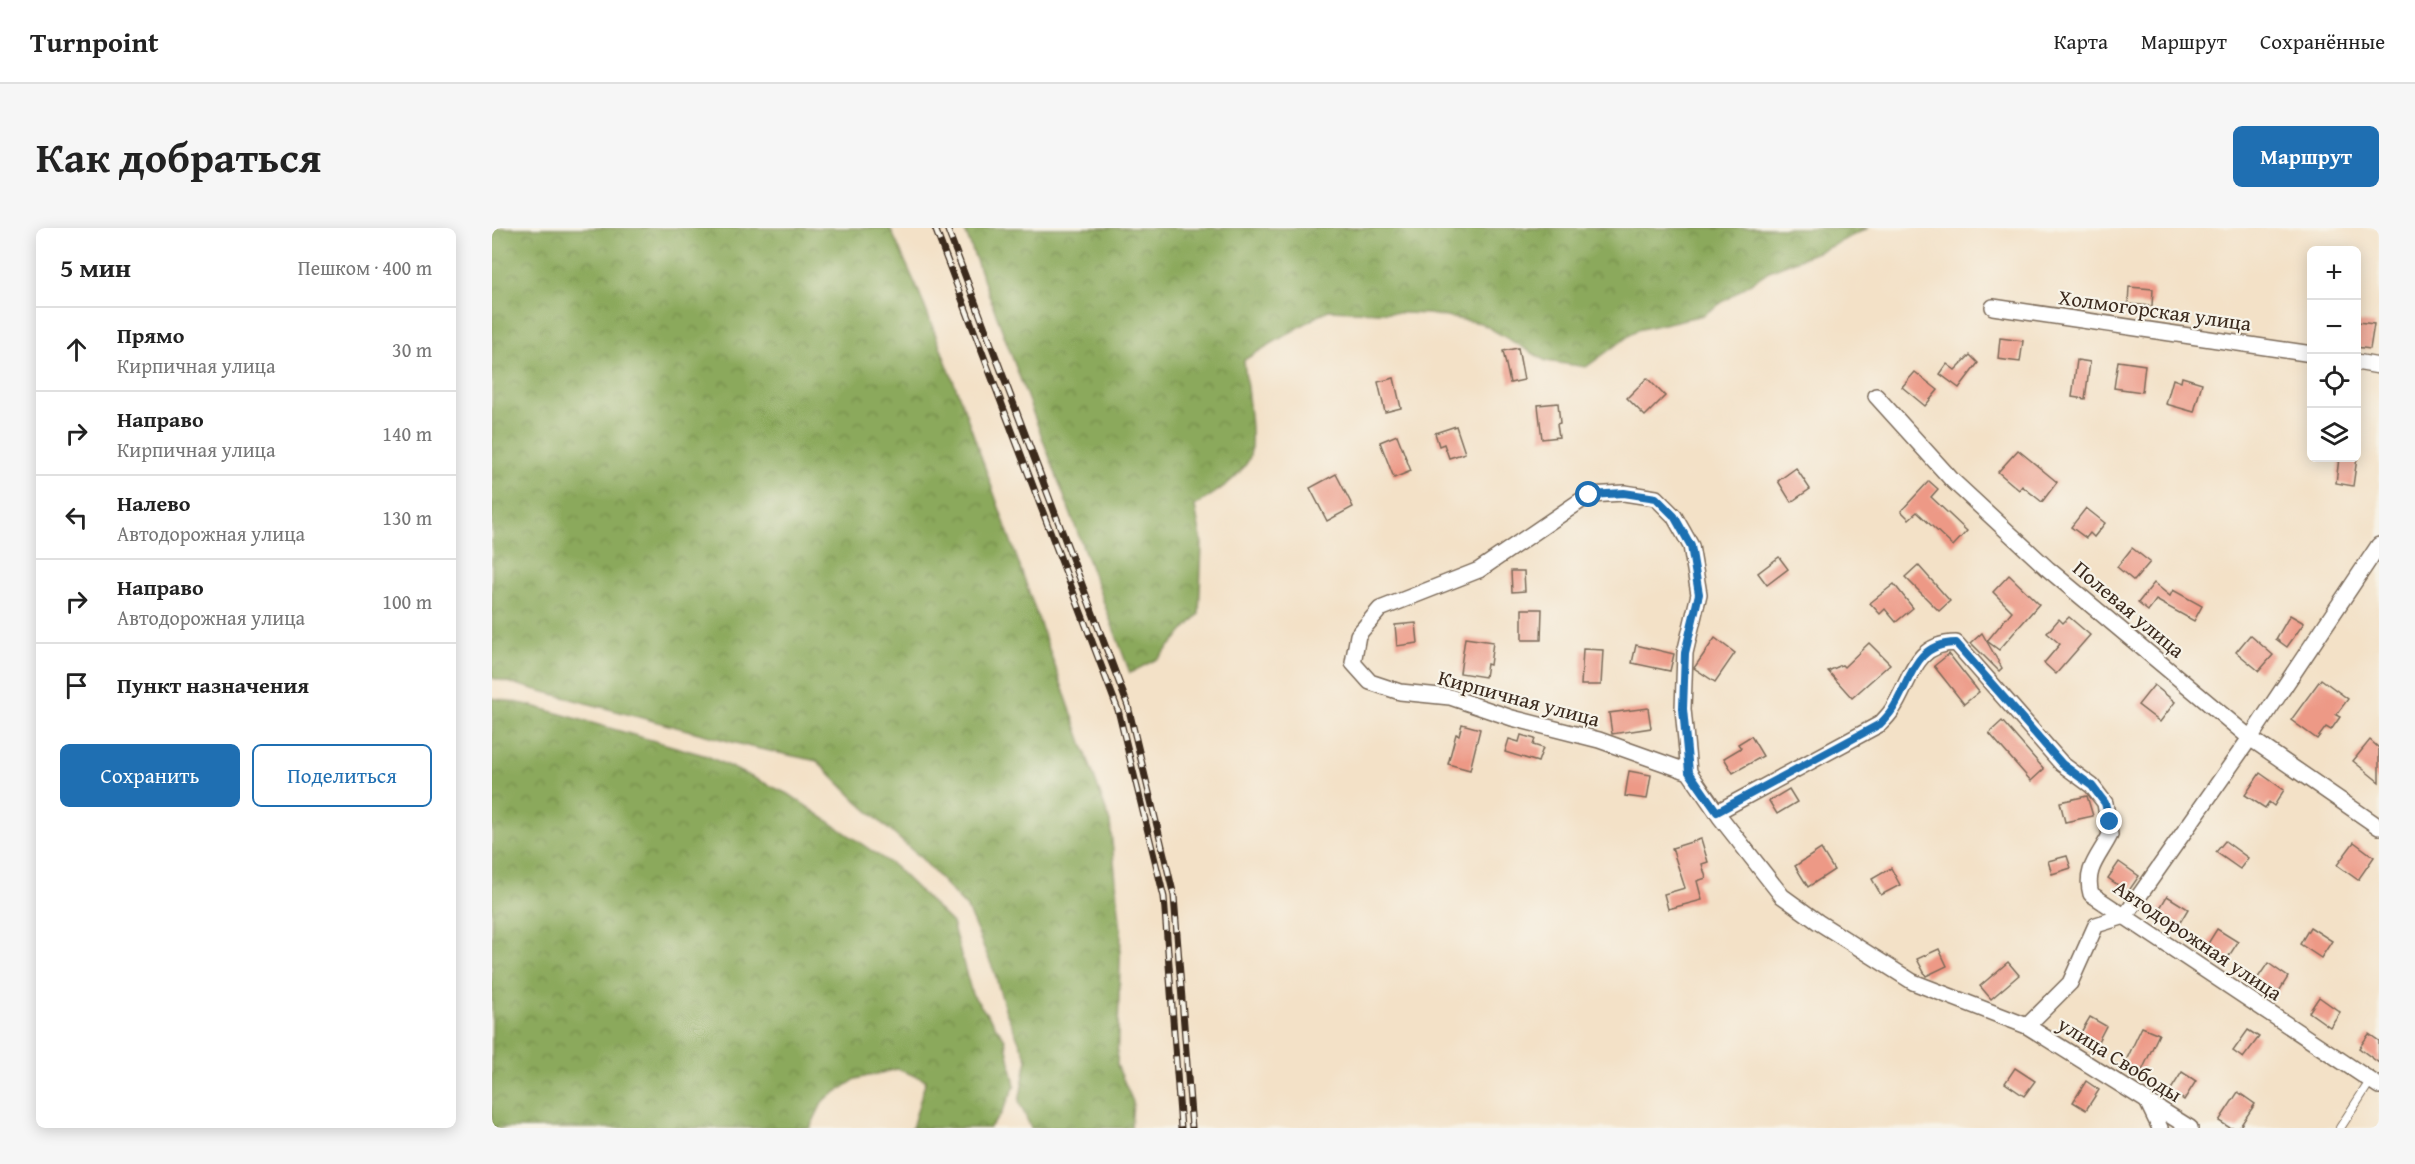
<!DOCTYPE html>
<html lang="ru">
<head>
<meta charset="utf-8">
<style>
	:root { --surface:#fff; --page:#f6f6f6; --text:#222; --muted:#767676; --line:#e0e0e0; --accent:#1f6fb2 }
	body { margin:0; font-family:"Gentium Book Plus",serif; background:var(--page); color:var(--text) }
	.controls { position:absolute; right:18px; top:18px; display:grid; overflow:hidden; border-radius:9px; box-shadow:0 3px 15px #0003 }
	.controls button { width:54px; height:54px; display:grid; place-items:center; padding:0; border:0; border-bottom:2px solid var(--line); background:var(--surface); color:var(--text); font:30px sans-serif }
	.stop { position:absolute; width:18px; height:18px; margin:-14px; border:4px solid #1f6fb2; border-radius:50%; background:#fff }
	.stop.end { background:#1f6fb2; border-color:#fff; box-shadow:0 2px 6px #0008 }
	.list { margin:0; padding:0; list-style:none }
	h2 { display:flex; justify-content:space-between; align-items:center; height:78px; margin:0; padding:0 24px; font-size:26px }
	h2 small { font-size:20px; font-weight:400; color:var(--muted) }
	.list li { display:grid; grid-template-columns:39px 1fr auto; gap:18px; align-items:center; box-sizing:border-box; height:84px; padding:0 24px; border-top:2px solid var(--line) }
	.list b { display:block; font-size:22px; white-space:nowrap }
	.list p { margin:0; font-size:20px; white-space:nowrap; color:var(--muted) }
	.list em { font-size:20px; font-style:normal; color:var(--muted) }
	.actions { display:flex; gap:12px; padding:18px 24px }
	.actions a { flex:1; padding:14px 0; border:2px solid var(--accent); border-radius:9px; text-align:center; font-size:21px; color:var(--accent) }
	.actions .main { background:var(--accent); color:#fff }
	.icon { flex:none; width:33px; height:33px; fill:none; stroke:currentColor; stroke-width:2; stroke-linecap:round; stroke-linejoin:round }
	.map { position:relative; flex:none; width:1887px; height:900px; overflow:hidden; border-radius:9px }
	header { display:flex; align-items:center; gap:36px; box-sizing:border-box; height:84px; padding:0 30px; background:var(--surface); border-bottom:2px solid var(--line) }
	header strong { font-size:28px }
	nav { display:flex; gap:33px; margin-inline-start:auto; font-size:21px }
	.intro { display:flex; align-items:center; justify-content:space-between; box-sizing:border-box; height:144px; padding:0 36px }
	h1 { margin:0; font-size:42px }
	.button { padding:15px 27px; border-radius:9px; background:var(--accent); color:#fff; font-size:21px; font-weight:700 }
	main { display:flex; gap:36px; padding:0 36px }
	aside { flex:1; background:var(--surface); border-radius:9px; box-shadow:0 3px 15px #0003 }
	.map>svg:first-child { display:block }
	.forest { fill:url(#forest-crowns); stroke:#636a3c; stroke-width:1.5 }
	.building { fill:#ed9986 }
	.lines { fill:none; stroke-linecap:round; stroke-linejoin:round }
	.service-casing { stroke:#7b6a59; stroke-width:10 }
	.minor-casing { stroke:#7b6a59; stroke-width:18 }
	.service { stroke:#fff; stroke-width:8 }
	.minor { stroke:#fff; stroke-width:15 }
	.rail-casing { stroke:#3b2a1e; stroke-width:7 }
	.rail { stroke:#f7f3e8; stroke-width:4.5; stroke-dasharray:14; stroke-linecap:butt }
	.route { stroke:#1f6fb2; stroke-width:8 }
	.labels { text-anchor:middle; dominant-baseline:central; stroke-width:4.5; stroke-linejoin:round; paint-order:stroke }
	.street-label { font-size:21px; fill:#3b2a1e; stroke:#f7f3e8 }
</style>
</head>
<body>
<header>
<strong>Turnpoint</strong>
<nav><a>Карта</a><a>Маршрут</a><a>Сохранённые</a></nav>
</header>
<div class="intro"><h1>Как добраться</h1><a class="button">Маршрут</a></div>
<main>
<aside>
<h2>5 мин<small>Пешком · 400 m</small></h2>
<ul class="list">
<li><svg class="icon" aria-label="ahead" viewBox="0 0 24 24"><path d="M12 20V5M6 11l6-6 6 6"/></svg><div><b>Прямо</b><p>Кирпичная улица</p></div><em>30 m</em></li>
<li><svg class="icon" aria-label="right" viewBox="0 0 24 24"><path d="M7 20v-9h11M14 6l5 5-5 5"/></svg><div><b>Направо</b><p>Кирпичная улица</p></div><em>140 m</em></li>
<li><svg class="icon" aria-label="left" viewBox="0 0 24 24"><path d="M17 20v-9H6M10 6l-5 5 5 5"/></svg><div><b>Налево</b><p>Автодорожная улица</p></div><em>130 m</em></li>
<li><svg class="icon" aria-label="right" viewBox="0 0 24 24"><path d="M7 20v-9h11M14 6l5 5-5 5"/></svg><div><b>Направо</b><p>Автодорожная улица</p></div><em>100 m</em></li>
<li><svg class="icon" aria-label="arrive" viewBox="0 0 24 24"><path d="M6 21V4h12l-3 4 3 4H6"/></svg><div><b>Пункт назначения</b></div></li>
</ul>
<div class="actions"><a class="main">Сохранить</a><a>Поделиться</a></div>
</aside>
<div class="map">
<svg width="1887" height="900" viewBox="0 0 1887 900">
	<defs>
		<pattern id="forest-crowns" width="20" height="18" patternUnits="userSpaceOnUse" patternTransform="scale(1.5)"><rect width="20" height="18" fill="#8ba95b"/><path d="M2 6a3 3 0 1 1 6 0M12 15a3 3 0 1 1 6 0" fill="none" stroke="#738a4b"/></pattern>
	</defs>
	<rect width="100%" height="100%" fill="#f7f3e8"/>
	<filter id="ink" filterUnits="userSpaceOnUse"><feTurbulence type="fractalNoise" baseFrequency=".0167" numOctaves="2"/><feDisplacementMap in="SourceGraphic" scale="12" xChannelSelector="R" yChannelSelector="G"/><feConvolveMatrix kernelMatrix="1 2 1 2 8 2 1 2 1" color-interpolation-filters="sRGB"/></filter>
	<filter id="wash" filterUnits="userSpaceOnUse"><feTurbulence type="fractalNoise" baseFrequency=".008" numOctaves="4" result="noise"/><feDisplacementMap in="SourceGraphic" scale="24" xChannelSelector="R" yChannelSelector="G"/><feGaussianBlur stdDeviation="1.35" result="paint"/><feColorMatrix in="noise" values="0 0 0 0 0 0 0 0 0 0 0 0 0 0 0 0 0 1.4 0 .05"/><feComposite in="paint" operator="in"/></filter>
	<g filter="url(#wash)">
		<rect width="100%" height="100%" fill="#f3e1c7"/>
		<g class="forest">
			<path d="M0,0H398L427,64L473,183L618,594L629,703L625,837L641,874L639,900H539L527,874L535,831L514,784L502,743L475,680L431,632L366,574L325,533L259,519L0,450Z"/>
			<path d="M472,0H1376L1335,20L1277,43L1211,87L1145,102L1094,139L1054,133L989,95L937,86L836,82L752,132C753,152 765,219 756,233C743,254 722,265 703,278L710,316L707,386L667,430L638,445Z"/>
			<path d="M0,470L37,477L215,528L298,567L402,638L460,695L480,766L513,811L523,858L508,888L497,900H420L434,852L405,841L364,851L331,873L318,900H0Z"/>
		</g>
		<g id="blocks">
			<g class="building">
				<path d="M1637,59L1661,61L1660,78L1636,76Z"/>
				<path d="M1866,94L1882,96L1878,121L1864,119Z"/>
				<path d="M1508,110L1531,113L1528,134L1506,131Z"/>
				<path d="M1026,120L1032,152L1018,155L1011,123Z"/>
				<path d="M1478,127L1486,135L1467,160L1448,146L1455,136L1463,142Z"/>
				<path d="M1585,132L1598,134L1593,171L1580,169Z"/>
				<path d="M1626,133L1653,137L1650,164L1622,160Z"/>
				<path d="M1423,144L1446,162L1433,178L1410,159Z"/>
				<path d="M1690,149L1710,155L1702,184L1674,176L1681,151L1689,154Z"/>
				<path d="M902,150L909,180L893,184L886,154Z"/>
				<path d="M1155,150L1173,168L1153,188L1135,170Z"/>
				<path d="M1066,175L1068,195L1065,196L1067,209L1050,211L1046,177Z"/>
				<path d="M964,198L973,225L957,230L952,216L947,218L943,205Z"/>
				<path d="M905,207L919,243L902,250L888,214Z"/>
				<path d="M1526,222L1565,254L1550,274L1530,258L1527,262L1506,244Z"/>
				<path d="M1847,230H1865L1861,258L1844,255Z"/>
				<path d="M1304,240L1318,261L1299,274L1286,253Z"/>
				<path d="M844,246L861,279L835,293L818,260Z"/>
				<path d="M1437,253L1446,261L1439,269L1475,303L1461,318L1425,284L1417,291L1409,283Z"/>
				<path d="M1594,280L1613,295L1602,309L1598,305L1594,310L1579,299Z"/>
				<path d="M1640,320L1658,334L1642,353L1625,339Z"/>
				<path d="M1287,329L1296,341L1275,357L1266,345Z"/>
				<path d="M1426,337L1458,373L1447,383L1413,349Z"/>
				<path d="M1019,343H1032L1033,363L1020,364Z"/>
				<path d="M1517,347L1547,376L1507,422L1495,413L1520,383L1501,364Z"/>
				<path d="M1662,355L1678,368L1681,362L1710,378L1702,393L1664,372L1656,383L1646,375Z"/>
				<path d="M1402,356L1421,380L1404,394L1393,381L1388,386L1378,375Z"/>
				<path d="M1030,381H1050L1049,412H1030Z"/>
				<path d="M1798,387L1812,395L1795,419L1784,411Z"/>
				<path d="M1577,389L1598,407L1564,446L1552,435L1568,416L1555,405L1567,391L1571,395Z"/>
				<path d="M924,395L926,415L905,418L903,397Z"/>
				<path d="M1490,405L1510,440L1507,443L1479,415Z"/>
				<path d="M1758,407L1781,427L1767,443L1744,424Z"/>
				<path d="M973,410L1001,414L998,437L995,436L993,449L968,445Z"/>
				<path d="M1223,410L1243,425L1223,454L1202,440Z"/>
				<path d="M1377,415L1398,436L1360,470L1336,443L1350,437L1352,439Z"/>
				<path d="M1144,417L1182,426L1178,443L1140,435Z"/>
				<path d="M1091,421L1111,422L1109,457H1089Z"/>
				<path d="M1457,426L1487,464L1472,476L1442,438Z"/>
				<path d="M1829,451L1856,471L1844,487L1848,489L1839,502L1834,499L1825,511L1799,492Z"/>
				<path d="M1662,457L1683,474L1668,494L1646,477Z"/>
				<path d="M1156,480L1159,500L1120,506L1117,485Z"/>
				<path d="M1510,493L1552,541L1539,553L1497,505Z"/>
				<path d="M970,496L988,501L978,542L956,536L964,506L967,507Z"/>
				<path d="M1029,507L1043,511L1041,517L1051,520L1046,534L1013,524L1017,511L1027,514Z"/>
				<path d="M1259,508L1271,528L1241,545L1232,530L1249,520L1246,516Z"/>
				<path d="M1878,512L1887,520V554L1861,533Z"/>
				<path d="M1137,543L1159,547L1155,571L1133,568Z"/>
				<path d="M1768,545L1792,562L1782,578L1777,574L1773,580L1753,567Z"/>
				<path d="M1297,561L1305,574L1285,586L1277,573Z"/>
				<path d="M1595,568L1601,588L1573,594L1568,574Z"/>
				<path d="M1209,611L1216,634L1210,636L1214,650L1205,653L1210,672L1176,681L1172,666L1193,660L1180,620Z"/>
				<path d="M1733,613L1756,630L1748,641L1724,624Z"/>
				<path d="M1862,614L1882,629L1866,652L1845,637Z"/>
				<path d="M1329,621L1342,642L1316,659L1303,638Z"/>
				<path d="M1575,628L1579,640L1560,646L1556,633Z"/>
				<path d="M1627,634L1647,648L1636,664L1616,650Z"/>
				<path d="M1399,640L1408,657L1389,667L1380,651Z"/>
				<path d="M1675,668L1696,681L1686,698L1665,685Z"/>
				<path d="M1818,699L1840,713L1829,730L1808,716Z"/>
				<path d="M1725,701L1746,714L1735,731L1715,717Z"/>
				<path d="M1447,721L1455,738L1434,748L1425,731Z"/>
				<path d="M1516,734L1527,747L1499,771L1488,758Z"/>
				<path d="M1776,735L1796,749L1786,765L1765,751Z"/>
				<path d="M1827,769L1848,784L1838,799L1817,784Z"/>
				<path d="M1598,789L1614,798L1602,821L1585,811Z"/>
				<path d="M1650,799L1667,806L1648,847L1631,839Z"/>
				<path d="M1756,802L1767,809L1751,830L1741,823Z"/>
				<path d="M1877,806L1887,813V835L1867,820Z"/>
				<path d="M1523,840L1543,853L1532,868L1513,855Z"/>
				<path d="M1690,844L1704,853L1692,872L1678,863Z"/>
				<path d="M1594,853L1607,862L1594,882L1581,874Z"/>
				<path d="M1746,864L1763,876L1747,900H1738L1727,893Z"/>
			</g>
		</g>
	</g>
	<g filter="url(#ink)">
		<use href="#blocks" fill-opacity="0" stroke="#7b6a59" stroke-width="1.5"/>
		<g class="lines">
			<defs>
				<path id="service" d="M1848,900L1879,852"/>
				<g id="minor">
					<path d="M1501,79L1820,126"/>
					<path d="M1864,134L1887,138"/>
					<path d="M1384,168L1461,253L1556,341L1758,510L1887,599"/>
					<path d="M1197,544L1107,512L1020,490L958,469L908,464L878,454L861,435L866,407L888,381L987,342L1097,267L1132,265L1164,270L1182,288L1199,318L1207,366L1193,425L1191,481L1197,544L1228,589L1290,668L1326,694L1421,754L1535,798L1698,900"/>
					<path d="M1225,584L1388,496C1392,492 1397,487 1400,482C1419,454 1421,415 1464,415L1570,536L1600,558L1613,575L1618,607C1607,629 1592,641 1599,666L1887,858"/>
					<path d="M1535,798L1578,755L1604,697L1633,688L1758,510L1887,317"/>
					<path d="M1655,873L1668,900"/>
				</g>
			</defs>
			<use href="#service" class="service-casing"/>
			<use href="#minor" class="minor-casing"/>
			<use href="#service" class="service"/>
			<use href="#minor" class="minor"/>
			<defs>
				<g id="rail">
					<path d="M443,0L626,482L672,669L689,900"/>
					<path d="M455,0L636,478L682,668L700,900"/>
				</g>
			</defs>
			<use href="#rail" class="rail-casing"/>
			<use href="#rail" class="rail"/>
		</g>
	</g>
	<g class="lines" filter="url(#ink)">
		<path class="route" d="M1097,267L1132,265L1164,270L1182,288L1199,318L1207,366L1193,425L1191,481L1197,544L1225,584L1388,496C1392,492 1397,487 1400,482C1419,454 1421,415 1464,415L1570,536L1600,558L1613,575L1618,594"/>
	</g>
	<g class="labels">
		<g class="street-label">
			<text transform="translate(1663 82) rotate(8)">Холмогорская улица</text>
			<text transform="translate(1637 381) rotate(40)">Полевая улица</text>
			<text transform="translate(1027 470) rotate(15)">Кирпичная улица</text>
			<text transform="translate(1706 712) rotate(34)">Автодорожная улица</text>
			<text transform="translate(1628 831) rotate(32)">улица Свободы</text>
		</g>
	</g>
</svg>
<div class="controls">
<button>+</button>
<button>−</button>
<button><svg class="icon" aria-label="locate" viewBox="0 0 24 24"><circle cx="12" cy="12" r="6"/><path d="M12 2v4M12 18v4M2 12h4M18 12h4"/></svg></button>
<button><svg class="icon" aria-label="layers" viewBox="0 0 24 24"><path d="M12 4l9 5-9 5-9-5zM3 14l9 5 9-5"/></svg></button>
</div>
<div class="stop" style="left:1097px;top:267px"></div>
<div class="stop end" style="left:1618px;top:594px"></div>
</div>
</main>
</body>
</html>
